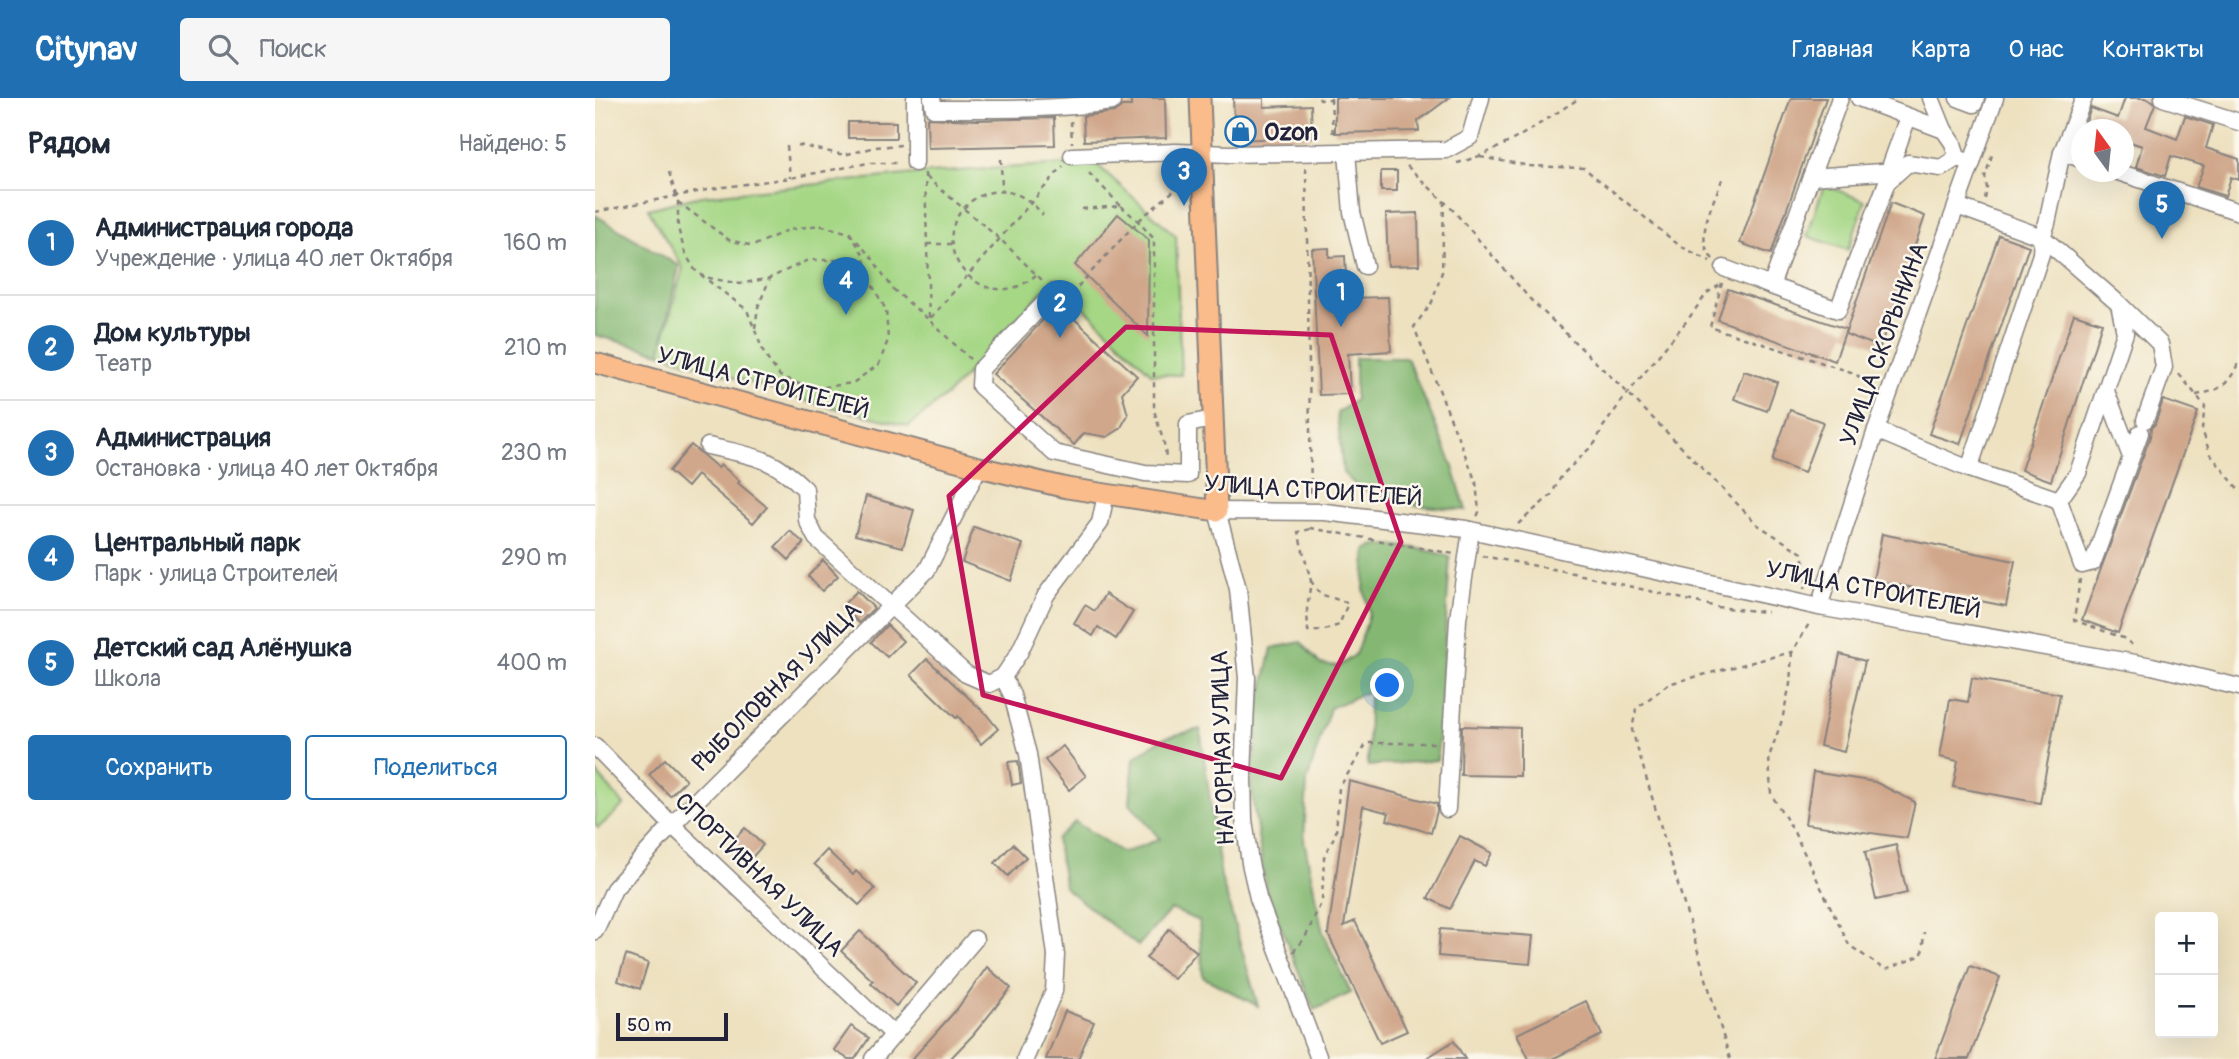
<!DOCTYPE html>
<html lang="ru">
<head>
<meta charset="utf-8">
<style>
	:root { --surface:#fff; --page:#f6f6f7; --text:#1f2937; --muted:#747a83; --line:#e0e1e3; --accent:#1f6fb2 }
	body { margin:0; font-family:Pangolin,sans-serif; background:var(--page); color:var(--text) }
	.controls { position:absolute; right:21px; bottom:21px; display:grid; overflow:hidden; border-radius:7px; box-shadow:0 7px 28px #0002 }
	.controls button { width:63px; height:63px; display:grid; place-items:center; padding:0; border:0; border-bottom:2px solid var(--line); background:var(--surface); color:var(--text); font:35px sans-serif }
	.compass { position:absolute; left:1476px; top:21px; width:63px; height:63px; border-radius:50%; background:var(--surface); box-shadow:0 7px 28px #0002; rotate:345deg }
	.scale { position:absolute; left:21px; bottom:18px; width:112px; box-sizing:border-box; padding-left:7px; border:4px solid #22223b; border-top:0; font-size:19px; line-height:24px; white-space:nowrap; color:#22223b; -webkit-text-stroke:5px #fbf7ec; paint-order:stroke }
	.you { position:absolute; left:793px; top:588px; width:24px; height:24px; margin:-18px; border:5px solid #fff; border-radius:50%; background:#1a73e8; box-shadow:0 0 0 10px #1a73e833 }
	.badge { display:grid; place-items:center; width:46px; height:46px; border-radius:50%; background:var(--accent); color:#fff; font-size:23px; font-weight:700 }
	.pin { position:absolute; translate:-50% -58px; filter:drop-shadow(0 2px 4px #0008) }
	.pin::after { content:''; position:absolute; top:37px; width:24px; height:21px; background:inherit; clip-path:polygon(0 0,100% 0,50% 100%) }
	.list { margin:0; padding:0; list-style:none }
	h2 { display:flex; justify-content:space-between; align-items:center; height:91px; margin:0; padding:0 28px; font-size:30px }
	h2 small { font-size:23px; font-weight:400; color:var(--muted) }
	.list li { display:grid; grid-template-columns:46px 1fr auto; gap:21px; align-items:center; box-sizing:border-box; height:105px; padding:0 28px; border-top:2px solid var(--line) }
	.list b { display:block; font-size:26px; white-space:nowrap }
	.list p { margin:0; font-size:23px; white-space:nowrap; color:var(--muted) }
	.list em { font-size:23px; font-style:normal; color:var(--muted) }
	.actions { display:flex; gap:14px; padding:21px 28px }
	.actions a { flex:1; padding:16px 0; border:2px solid var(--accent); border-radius:7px; text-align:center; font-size:24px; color:var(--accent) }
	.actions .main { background:var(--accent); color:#fff }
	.icon { flex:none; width:38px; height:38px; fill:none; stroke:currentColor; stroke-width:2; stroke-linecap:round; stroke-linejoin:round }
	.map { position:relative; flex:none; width:1644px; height:961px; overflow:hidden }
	header { display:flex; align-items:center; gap:42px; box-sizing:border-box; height:98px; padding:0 35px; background:var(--accent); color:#fff }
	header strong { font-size:33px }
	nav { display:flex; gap:38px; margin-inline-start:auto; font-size:24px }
	.search { width:490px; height:63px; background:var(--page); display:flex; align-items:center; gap:18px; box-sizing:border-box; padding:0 24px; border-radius:7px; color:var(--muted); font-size:26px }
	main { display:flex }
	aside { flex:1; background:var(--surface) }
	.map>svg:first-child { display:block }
	.green { fill:#a5d785; stroke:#647c60; stroke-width:2 }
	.forest { fill:#84b872; stroke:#536d56; stroke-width:2 }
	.building { fill:#d0a78b }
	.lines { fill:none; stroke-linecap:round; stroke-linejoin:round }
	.minor-casing { stroke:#88827e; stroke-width:19 }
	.major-casing { stroke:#88827e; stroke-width:23 }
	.path { stroke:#88827e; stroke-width:2.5; stroke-dasharray:5 5; stroke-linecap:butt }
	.minor { stroke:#fff; stroke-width:16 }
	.major { stroke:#fabc8b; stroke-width:19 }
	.marked { fill:none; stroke:#c2185b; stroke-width:5; stroke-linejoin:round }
	.labels { text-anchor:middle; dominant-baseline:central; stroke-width:5; stroke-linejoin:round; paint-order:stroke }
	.poi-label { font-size:24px; font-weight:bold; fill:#22223b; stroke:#fbf7ec; text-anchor:start }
	.street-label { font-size:24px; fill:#22223b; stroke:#fbf7ec }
</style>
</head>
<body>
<header>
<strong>Citynav</strong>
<div class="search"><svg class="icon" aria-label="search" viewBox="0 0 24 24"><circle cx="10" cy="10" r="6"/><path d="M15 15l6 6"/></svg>Поиск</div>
<nav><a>Главная</a><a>Карта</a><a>О нас</a><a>Контакты</a></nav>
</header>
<main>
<aside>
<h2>Рядом<small>Найдено: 5</small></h2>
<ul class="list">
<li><span class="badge">1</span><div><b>Администрация города</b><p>Учреждение · улица 40 лет Октября</p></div><em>160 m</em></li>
<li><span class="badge">2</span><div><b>Дом культуры</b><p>Театр</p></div><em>210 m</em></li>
<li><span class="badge">3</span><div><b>Администрация</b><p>Остановка · улица 40 лет Октября</p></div><em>230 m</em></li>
<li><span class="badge">4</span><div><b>Центральный парк</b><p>Парк · улица Строителей</p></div><em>290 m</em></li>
<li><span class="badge">5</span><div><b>Детский сад Алёнушка</b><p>Школа</p></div><em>400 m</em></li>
</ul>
<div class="actions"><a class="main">Сохранить</a><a>Поделиться</a></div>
</aside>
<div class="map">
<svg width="1644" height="961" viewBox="0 0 1644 961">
	<rect width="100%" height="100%" fill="#fbf7ec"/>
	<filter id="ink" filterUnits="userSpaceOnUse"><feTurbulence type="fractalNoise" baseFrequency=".0143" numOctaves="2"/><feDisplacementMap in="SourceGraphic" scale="14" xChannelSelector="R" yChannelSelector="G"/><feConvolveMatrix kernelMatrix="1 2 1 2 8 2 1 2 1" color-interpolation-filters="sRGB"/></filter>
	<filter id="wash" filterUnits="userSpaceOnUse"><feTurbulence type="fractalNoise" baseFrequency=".00686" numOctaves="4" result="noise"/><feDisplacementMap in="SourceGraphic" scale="28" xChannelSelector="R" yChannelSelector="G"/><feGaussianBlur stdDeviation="1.57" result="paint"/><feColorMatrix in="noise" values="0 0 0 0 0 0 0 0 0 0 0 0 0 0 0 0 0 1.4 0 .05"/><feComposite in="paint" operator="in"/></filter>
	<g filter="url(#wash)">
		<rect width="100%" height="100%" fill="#ede1c0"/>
		<g class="green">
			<path d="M499,64L581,138L586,277L557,276L459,180L381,267L352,297L314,328L208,302L65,255L88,170L53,111L106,98L320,76Z"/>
			<path d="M1229,87L1270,103L1253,152L1212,138Z"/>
			<path d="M0,673L29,707L3,730L0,726Z"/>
		</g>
		<g class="forest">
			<path d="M0,117L84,168L65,255L0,237Z"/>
			<path d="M760,260H812L857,366L871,412L818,407L764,390L748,375L742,315L760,302Z"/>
			<path d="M781,447C807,447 830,450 855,459L842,662L773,668L774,593L735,610L712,683L709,742L728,835L756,895L719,912L671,792L656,690L665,602L677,550L706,544L725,566L744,568L760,557L771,527L774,514L769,491L771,452Z"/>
			<path d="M605,631L626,779L663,908L608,879L604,823L576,811L543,848L470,790L461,741L480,724L528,755L565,741L535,705L539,660L568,640Z"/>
		</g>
		<g id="blocks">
			<g class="building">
				<path d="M536,0H570L571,40L489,43L488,18L519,14L527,8H536Z"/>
				<path d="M638,0H669V9L716,7L717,39L640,42Z"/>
				<path d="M740,0H854L823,23L824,33L740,35Z"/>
				<path d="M1196,0H1231L1176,156L1145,145Z"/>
				<path d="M1530,0H1550L1558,3L1560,6L1551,29L1582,41L1590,18L1618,27L1611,50L1644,61V82L1636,79L1630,98L1601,89L1609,68L1576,58L1570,78L1541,69L1547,48L1529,42V32H1488L1496,10L1523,20Z"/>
				<path d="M332,20L383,22L459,20L460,47L333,50Z"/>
				<rect x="253" y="24" width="48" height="16"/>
				<rect x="786" y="73" width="16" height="20"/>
				<path d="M1296,105L1330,118L1285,249L1250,236Z"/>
				<path d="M823,115L824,167L793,168L791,116Z"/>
				<path d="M523,116L554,142L553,238L480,167Z"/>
				<path d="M1404,137L1434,148L1365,346L1334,336Z"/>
				<path d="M734,150V159L750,158L752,200L793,199L796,253L753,256L755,296L724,297L717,151Z"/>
				<path d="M1133,191L1251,231L1240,263L1123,222Z"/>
				<path d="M463,206L542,278L527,295L533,317L525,331L512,339L489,335L479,347L398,276Z"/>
				<path d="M1479,216L1507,225L1456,383L1426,372Z"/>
				<path d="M1149,273L1182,284L1172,313L1139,301Z"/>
				<path d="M1568,302L1603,314L1523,535L1487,522L1555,339L1556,330L1560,326Z"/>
				<path d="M1195,312L1228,324L1209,375L1177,363Z"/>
				<path d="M96,347L123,370L126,367L145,383L143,385L172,409L158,425L102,377L92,389L74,373Z"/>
				<path d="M271,398L319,412L308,449L260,437Z"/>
				<path d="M379,429L428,446L416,483L367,464Z"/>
				<path d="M195,433L209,445L194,462L180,449Z"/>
				<path d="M1287,436L1420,463L1411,508L1278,482Z"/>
				<path d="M228,462L243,478L227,493L213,478Z"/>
				<path d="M262,493L279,510L264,525L247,508Z"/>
				<path d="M510,496L538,514L521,541L503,529L498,538L479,525L490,507L500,513Z"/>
				<path d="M292,527L308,543L292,559L276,544Z"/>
				<path d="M1245,556L1270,563L1249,654L1225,648Z"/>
				<path d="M332,561L391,616L403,631L386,646L363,618L361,620L316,577Z"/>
				<path d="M1377,580L1465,596L1445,705L1358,689L1363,663L1345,659L1355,601L1373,604Z"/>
				<path d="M867,628L925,630V678L866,677Z"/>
				<path d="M468,648L491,678L474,692L450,662Z"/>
				<path d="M70,661L91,682L75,698L54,677Z"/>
				<path d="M423,663L426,685L417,687L413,664Z"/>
				<path d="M1218,674L1280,684L1320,704L1312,740L1210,726Z"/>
				<path d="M754,683L842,706V713L836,735L792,722L794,715L768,708L749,828L760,823L812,933L785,945L733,836Z"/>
				<path d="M150,730L168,747L151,766L132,749Z"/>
				<path d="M865,738L897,755L890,768L880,763L855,811L833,800Z"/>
				<path d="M418,746L431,759L413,778L400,765Z"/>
				<path d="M1301,747L1312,795L1281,802L1270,754Z"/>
				<path d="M232,752L258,777L261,773L280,791L264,807L219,766Z"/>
				<path d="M574,831L602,854L579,881L551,860Z"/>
				<path d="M845,831L938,838L935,866L843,858Z"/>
				<path d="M265,833L321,885L301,908L276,885L278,883L246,853Z"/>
				<path d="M31,857L53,865L45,891L23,883Z"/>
				<path d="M1375,868L1405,879L1374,961H1340Z"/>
				<path d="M392,869L416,890L378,937L355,961H317L362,911Z"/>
				<path d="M991,903L1007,937L957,961H934L922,936Z"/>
				<path d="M470,913L499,924L483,961H451Z"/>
				<path d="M256,928L274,940L260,961H253L239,952Z"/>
				<path d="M859,943L870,961H830Z"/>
			</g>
		</g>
	</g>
	<g filter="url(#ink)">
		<use href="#blocks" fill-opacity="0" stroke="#88827e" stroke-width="2"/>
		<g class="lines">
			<defs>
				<g id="minor">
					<path d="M337,0L339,11C398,11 458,12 517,4V0"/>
					<path d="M1245,0L1176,188L1243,212L1292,84L1313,65L1346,70L1362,60L1377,65"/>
					<path d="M1264,0L1349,32L1358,45L1362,60"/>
					<path d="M1336,0L1349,32"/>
					<path d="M1363,0L1379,6L1381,0"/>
					<path d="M1568,0L1644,24"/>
					<path d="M752,54L757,114L770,168"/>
					<path d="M1467,54L1486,61"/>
					<path d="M477,58L581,54L635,56L851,52L875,39L886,0"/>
					<path d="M320,65V0"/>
					<path d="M1523,74L1644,114"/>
					<path d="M1293,75L1313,19"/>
					<path d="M1216,79L1286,74L1301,75"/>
					<path d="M1362,108L1447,139L1452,125L1467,54L1489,0"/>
					<path d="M1129,170L1176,188"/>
					<path d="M460,194L386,271L385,288L459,355L550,375L593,377V326L618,321"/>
					<path d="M1524,206L1565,246L1569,269L1550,322"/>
					<path d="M1511,293L1536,359"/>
					<path d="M1281,332L1374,371L1464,402L1483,375L1530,235L1524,206L1447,139"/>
					<path d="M113,348C156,358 177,358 210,391L212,422L221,440L371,576L394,586L408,579"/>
					<path d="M1374,371L1446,156L1447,139"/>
					<path d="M1464,402L1487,467L1498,464L1545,335"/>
					<path d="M1224,509L1281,332L1400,0"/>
					<path d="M408,579L417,597L433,656L461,857L459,893L430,961"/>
					<path d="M408,579L424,555L451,497L505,425L511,396"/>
					<path d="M0,648L77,727L298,936"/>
					<path d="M852,711L863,521L876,432"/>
					<path d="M0,833L19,791L77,727L332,472L384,369"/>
					<path d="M278,961L380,841"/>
					<path d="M724,961L663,800L655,765L649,721L648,679L652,580L643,491L622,413L730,414L871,431L1224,509L1557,568L1644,589"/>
				</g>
				<path id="major" d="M0,265L384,369L472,390L622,413L605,0"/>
			</defs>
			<use href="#minor" class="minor-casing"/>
			<use href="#major" class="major-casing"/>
			<g class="path">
				<path d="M724,0L725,2L736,1"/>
				<path d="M736,0L738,40"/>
				<path d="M476,23L477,45"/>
				<path d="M203,47L249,57L281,49L306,47"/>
				<path d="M192,48L195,80"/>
				<path d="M885,59L935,68L989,70L1085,148L1115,163"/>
				<path d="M406,61L407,93"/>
				<path d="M862,65C907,54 946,24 985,0"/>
				<path d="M812,68L857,111L935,201L1035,297L1163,427L1207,455L1213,475L1209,491"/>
				<path d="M711,70L716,399"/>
				<path d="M74,74L83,104V130L90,155L100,172L124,191L152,212L170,258L185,278L216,291L258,285L284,266L293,242L291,212L275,183L250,162H213L175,180L145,186L109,179"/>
				<path d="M330,75L334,222L468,68"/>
				<path d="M331,79L405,141L449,184"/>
				<path d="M1390,101L1392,90L1390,79L1397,57"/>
				<path d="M849,103L847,174L837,204L819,229L881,384L884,414L882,419"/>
				<path d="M83,104L134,142L158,148L193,132L224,127L255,135L268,156L274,182"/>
				<path d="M526,108L543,123L559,141V312L570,349L571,362"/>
				<path d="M487,111L526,108L492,73"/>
				<path d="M0,114L122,90L195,80L273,65H304"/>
				<path d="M262,143L277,160L298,191L334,222L375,261"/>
				<path d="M332,146H356"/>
				<path d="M1118,161C1097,141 1120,102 1128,79"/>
				<path d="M441,177C437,180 432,184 428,186C381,210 333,148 369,110C377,101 386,96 397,94C419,91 434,100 448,117"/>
				<path d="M1127,185L1115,229L1256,274L1279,287"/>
				<path d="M476,196L543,123L582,90"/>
				<path d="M160,230L163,209L175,180"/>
				<path d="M1584,276L1610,308L1607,331L1615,356L1644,392"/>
				<path d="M1601,297C1626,292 1634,287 1644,263"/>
				<path d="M923,426L956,397L967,377L1000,345L1008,329L1029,300L1094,220L1112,195L1128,185"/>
				<path d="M715,430L859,456"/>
				<path d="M715,431L703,434L716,483L712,511L713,533H727L744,527L753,505L725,496L716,483"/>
				<path d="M887,458L974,474L1122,509L1172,514"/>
				<path d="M1485,481L1479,522L1528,540L1540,549"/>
				<path d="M1197,554L1195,586L1187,622L1174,659L1176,696L1198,732L1254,847L1290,872L1327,857L1329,834"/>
				<path d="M698,854L710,840L727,803L729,759L741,735L744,690L772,645H842"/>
				<path d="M1135,961L1037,632L1041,611L1073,586L1197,554L1215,524"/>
			</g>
			<use href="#minor" class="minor"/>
			<use href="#major" class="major"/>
		</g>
	</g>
	<path class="marked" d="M531,229L736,237L806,444L686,680L388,597L354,398Z"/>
	<defs>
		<symbol id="shop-ring" viewBox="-11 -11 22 22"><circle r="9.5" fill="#fbf7ec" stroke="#1f6fb2" stroke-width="1.5"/><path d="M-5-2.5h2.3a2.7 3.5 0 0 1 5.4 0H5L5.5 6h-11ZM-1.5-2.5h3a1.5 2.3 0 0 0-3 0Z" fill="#1f6fb2"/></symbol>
	</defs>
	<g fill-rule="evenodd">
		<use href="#shop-ring" x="628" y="16" width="35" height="35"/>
	</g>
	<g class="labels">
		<g class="poi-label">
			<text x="669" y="34">Ozon</text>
		</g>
		<g class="street-label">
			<text transform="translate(1289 246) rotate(-70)">УЛИЦА СКОРЫНИНА</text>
			<text transform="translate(168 285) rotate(15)">УЛИЦА СТРОИТЕЛЕЙ</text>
			<text transform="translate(718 393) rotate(4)">УЛИЦА СТРОИТЕЛЕЙ</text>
			<text transform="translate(1278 492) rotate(11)">УЛИЦА СТРОИТЕЛЕЙ</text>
			<text transform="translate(182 589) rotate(-45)">РЫБОЛОВНАЯ УЛИЦА</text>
			<text transform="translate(628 650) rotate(-92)">НАГОРНАЯ УЛИЦА</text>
			<text transform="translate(164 777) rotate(44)">СПОРТИВНАЯ УЛИЦА</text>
		</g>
	</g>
</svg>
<div class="controls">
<button>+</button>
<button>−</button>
</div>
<svg class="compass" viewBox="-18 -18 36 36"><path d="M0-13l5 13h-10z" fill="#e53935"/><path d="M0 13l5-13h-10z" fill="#747a83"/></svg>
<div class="scale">50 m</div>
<div class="you"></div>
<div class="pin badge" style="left:746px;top:229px">1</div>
<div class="pin badge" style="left:465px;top:240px">2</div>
<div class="pin badge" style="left:589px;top:108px">3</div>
<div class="pin badge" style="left:251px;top:217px">4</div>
<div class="pin badge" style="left:1567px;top:141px">5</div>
</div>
</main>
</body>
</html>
